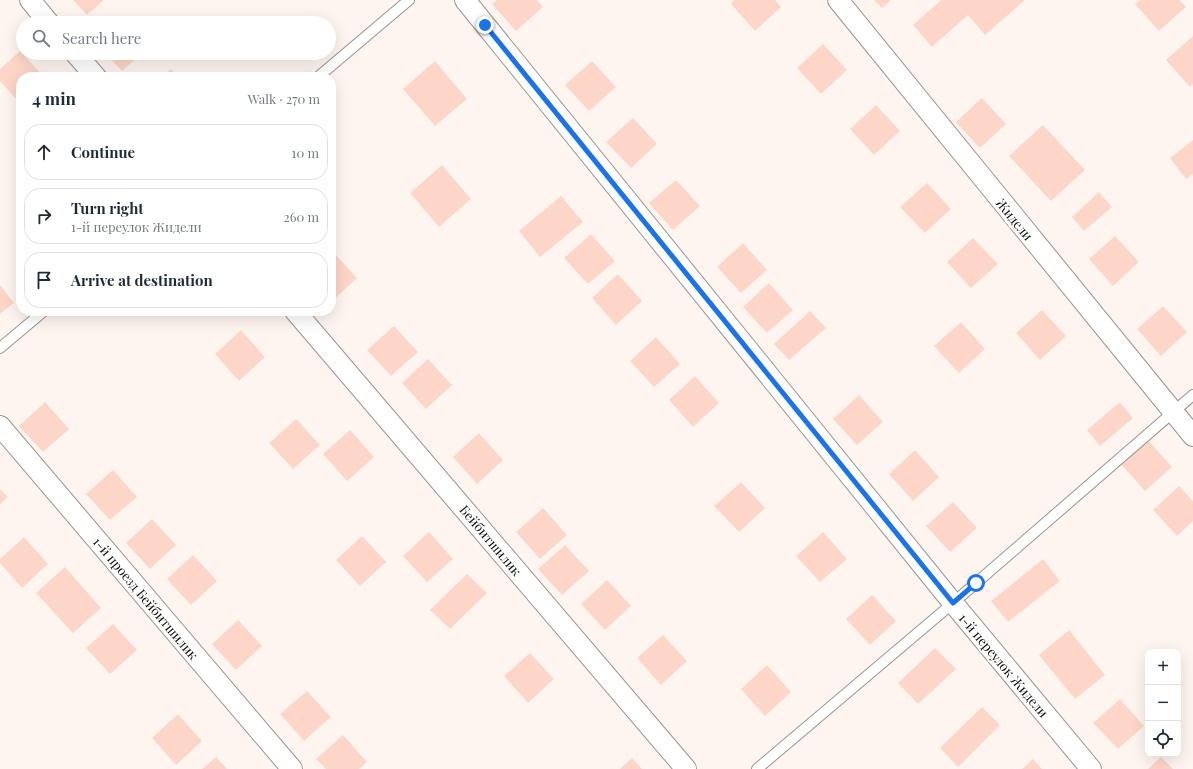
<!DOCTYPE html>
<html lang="en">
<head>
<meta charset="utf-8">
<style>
	:root { --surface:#fff; --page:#f6f6f7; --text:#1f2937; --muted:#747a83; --line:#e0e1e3 }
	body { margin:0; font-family:"Playfair Display",serif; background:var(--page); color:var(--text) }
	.controls { position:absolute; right:12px; bottom:12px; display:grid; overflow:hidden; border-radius:8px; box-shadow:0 4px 16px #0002 }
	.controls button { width:36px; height:36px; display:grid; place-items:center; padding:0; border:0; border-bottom:1px solid var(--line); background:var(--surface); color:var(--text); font:20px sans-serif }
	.stop { position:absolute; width:12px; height:12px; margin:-9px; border:3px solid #1a73e8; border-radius:50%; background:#fff }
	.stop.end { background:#1a73e8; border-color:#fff; box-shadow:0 1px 4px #0008 }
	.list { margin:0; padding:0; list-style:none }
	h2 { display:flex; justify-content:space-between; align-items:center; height:52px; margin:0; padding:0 16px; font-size:17px }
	h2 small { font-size:13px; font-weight:400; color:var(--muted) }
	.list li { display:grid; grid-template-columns:26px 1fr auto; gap:12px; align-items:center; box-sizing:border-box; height:56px; margin:0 8px 8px; padding:0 8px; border:1px solid var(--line); border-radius:16px }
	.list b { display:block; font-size:15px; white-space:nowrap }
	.list p { margin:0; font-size:13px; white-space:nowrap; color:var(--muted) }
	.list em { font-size:13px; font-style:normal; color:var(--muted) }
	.icon { flex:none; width:22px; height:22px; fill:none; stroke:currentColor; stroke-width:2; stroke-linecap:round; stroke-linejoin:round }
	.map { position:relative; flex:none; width:1193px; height:769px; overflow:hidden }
	.search { position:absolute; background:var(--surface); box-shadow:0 4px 16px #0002; left:16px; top:16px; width:320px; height:44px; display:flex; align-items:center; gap:10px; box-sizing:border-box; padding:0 14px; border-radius:22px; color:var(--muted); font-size:15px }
	.panel { position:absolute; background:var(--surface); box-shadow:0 4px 16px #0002; left:16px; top:72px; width:320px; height:244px; border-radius:16px }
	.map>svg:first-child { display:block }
	.building { fill:#fdd6c8 }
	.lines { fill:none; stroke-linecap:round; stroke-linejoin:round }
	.service-casing { stroke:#9e938e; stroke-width:12 }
	.minor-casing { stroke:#9e938e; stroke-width:22 }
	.service { stroke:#fff; stroke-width:10 }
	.minor { stroke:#fff; stroke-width:20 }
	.route { stroke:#1a73e8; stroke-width:5 }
	.labels { text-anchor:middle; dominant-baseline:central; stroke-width:4; stroke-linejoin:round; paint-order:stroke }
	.street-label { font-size:13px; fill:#0e0a09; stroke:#fff }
</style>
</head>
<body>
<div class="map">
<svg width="1193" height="769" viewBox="0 0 1193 769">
	<rect width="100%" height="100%" fill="#fef5f0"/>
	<g class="building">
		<path d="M73,0H104L87,15Z"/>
		<path d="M497,0H537L543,7L516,31L492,4Z"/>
		<path d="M735,0H775L781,7L755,31L731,4Z"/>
		<path d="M874,0H891L882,8Z"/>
		<path d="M941,0H1025L985,35L968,15L932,47L913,25Z"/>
		<path d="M1140,0H1179L1186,7L1159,31L1135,4Z"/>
		<path d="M1193,36V84L1190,87L1166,60Z"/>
		<path d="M823,44L847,70L821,94L797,68Z"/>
		<path d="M20,51L44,77H21V98L18,101L0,81V69Z"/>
		<path d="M105,53H142L122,71Z"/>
		<path d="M435,61L467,99L435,126L403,89Z"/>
		<path d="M592,61L616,87L589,111L565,85Z"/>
		<path d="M171,69L177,77H162Z"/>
		<path d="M982,98L1006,124L980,148L956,122Z"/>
		<path d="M876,105L900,131L874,155L850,129Z"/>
		<path d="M633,118L657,144L631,168L606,142Z"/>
		<path d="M1043,125L1085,170L1051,201L1009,156Z"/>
		<path d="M1193,140V174L1186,179L1170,158Z"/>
		<path d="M442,165L471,199L439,227L410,193Z"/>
		<path d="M676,180L700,206L673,230L649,203Z"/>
		<path d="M927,183L951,209L925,233L900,207Z"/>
		<path d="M1099,192L1112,207L1084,231L1072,217Z"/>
		<path d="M561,196L583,222L540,257L519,231Z"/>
		<path d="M591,234L615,261L588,284L564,258Z"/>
		<path d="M1115,236L1139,262L1113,286L1089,259Z"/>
		<path d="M973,238L998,264L971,288L947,262Z"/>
		<path d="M743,243L767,270L741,293L717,267Z"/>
		<path d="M333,252L357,278L331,302V254Z"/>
		<path d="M618,274L642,301L616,325L592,298Z"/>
		<path d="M769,283L793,310L767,333L743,307Z"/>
		<path d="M0,285L14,303L0,314Z"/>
		<path d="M1163,306L1187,332L1161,356L1137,329Z"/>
		<path d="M1042,310L1066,336L1040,360L1016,333Z"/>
		<path d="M810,311L826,328L789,360L774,344Z"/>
		<path d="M961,322L985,349L959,373L934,346Z"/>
		<path d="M394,326L418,352L391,376L367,350Z"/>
		<path d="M241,330L265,357L239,381L215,354Z"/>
		<path d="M656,337L680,364L654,387L630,361Z"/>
		<path d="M428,359L452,385L426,409L402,383Z"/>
		<path d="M695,376L719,403L693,427L669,400Z"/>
		<path d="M859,395L883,422L857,445L833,419Z"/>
		<path d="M45,402L69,429L43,452L19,426Z"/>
		<path d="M1120,402L1133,418L1100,446L1087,430Z"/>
		<path d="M296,419L320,445L293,469L269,443Z"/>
		<path d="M350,430L374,457L347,481L323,454Z"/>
		<path d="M479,433L503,460L477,484L453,457Z"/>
		<path d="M1148,440L1172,467L1145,491L1121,464Z"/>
		<path d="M915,450L939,477L913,501L889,474Z"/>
		<path d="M113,470L137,497L110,520L86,494Z"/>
		<path d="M741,482L765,508L739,532L714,506Z"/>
		<path d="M1179,486L1193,501V521L1177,536L1153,510Z"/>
		<path d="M0,489L8,497L0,504Z"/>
		<path d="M953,502L977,528L950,552L926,526Z"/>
		<path d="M543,508L567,535L540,559L516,532Z"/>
		<path d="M152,519L176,545L150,569L126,543Z"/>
		<path d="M429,532L453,559L427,582L403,556Z"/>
		<path d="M823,532L847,559L820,582L796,556Z"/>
		<path d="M362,536L386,562L360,586L336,560Z"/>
		<path d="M24,537L48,564L22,588L0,563V559Z"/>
		<path d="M565,545L589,571L562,595L538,569Z"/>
		<path d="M193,555L217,581L191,605L167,579Z"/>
		<path d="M1043,559L1060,581L1008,622L991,601Z"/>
		<path d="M65,567L101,608L73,633L36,593Z"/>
		<path d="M467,574L487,593L450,629L430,610Z"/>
		<path d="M607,580L631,606L605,630L581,604Z"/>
		<path d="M872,595L896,621L870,645L846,619Z"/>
		<path d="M238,620L262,646L236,670L212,644Z"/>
		<path d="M113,624L137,650L110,674L86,648Z"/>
		<path d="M1069,630L1105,675L1075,699L1039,655Z"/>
		<path d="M663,635L687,661L661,685L637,658Z"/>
		<path d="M935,648L956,669L918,704L898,683Z"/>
		<path d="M530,653L554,679L528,703L504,676Z"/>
		<path d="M767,665L791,692L765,716L741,689Z"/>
		<path d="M307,691L331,717L304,741L280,714Z"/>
		<path d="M1120,699L1144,726L1118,749L1093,723Z"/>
		<path d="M982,707L1000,725L958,767L940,748Z"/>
		<path d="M178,714L202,741L176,765L152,738Z"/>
		<path d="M343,735L367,762L359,769H326L316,759Z"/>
		<path d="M216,757L227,769H202Z"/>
		<path d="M1161,757L1173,769H1148Z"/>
		<path d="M632,758L642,769H620Z"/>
		<path d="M1033,759L1042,769H1022Z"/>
	</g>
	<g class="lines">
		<defs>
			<g id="service">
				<path d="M318,77L409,0"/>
				<path d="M0,348L44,311"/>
				<path d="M757,769L953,603L1193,395"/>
			</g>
			<g id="minor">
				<path d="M30,0L49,23"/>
				<path d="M465,0L953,603L1091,769"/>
				<path d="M838,0L1193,436"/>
				<path d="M75,53L96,77"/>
				<path d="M295,311L686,769"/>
				<path d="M0,426L292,769"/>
			</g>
		</defs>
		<use href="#service" class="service-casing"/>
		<use href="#minor" class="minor-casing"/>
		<use href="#service" class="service"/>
		<use href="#minor" class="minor"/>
	</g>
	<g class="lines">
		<path class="route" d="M485,25L953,603L976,583"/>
	</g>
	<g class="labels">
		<g class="street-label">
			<text transform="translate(1015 219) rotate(51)">Жидели</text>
			<text transform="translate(491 540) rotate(50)">Бейбитшилик</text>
			<text transform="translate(146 598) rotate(50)">1-й проезд Бейбитшилик</text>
			<text transform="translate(1004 665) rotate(50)">1-й переулок Жидели</text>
		</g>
	</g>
</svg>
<div class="controls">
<button>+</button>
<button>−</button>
<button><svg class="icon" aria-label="locate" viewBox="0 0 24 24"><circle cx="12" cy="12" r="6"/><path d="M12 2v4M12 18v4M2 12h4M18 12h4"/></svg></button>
</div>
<div class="stop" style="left:976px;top:583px"></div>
<div class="stop end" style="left:485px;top:25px"></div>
<div class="search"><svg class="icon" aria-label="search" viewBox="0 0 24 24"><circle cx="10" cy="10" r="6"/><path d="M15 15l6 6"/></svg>Search here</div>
<section class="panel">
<h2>4 min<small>Walk · 270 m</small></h2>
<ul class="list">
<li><svg class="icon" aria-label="ahead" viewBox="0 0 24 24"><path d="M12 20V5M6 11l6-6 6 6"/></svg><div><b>Continue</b></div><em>10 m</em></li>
<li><svg class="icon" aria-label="right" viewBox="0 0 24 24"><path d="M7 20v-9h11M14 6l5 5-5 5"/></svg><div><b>Turn right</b><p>1-й переулок Жидели</p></div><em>260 m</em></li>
<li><svg class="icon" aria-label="arrive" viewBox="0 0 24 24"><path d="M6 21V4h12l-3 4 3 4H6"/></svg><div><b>Arrive at destination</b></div></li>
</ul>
</section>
</div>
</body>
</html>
